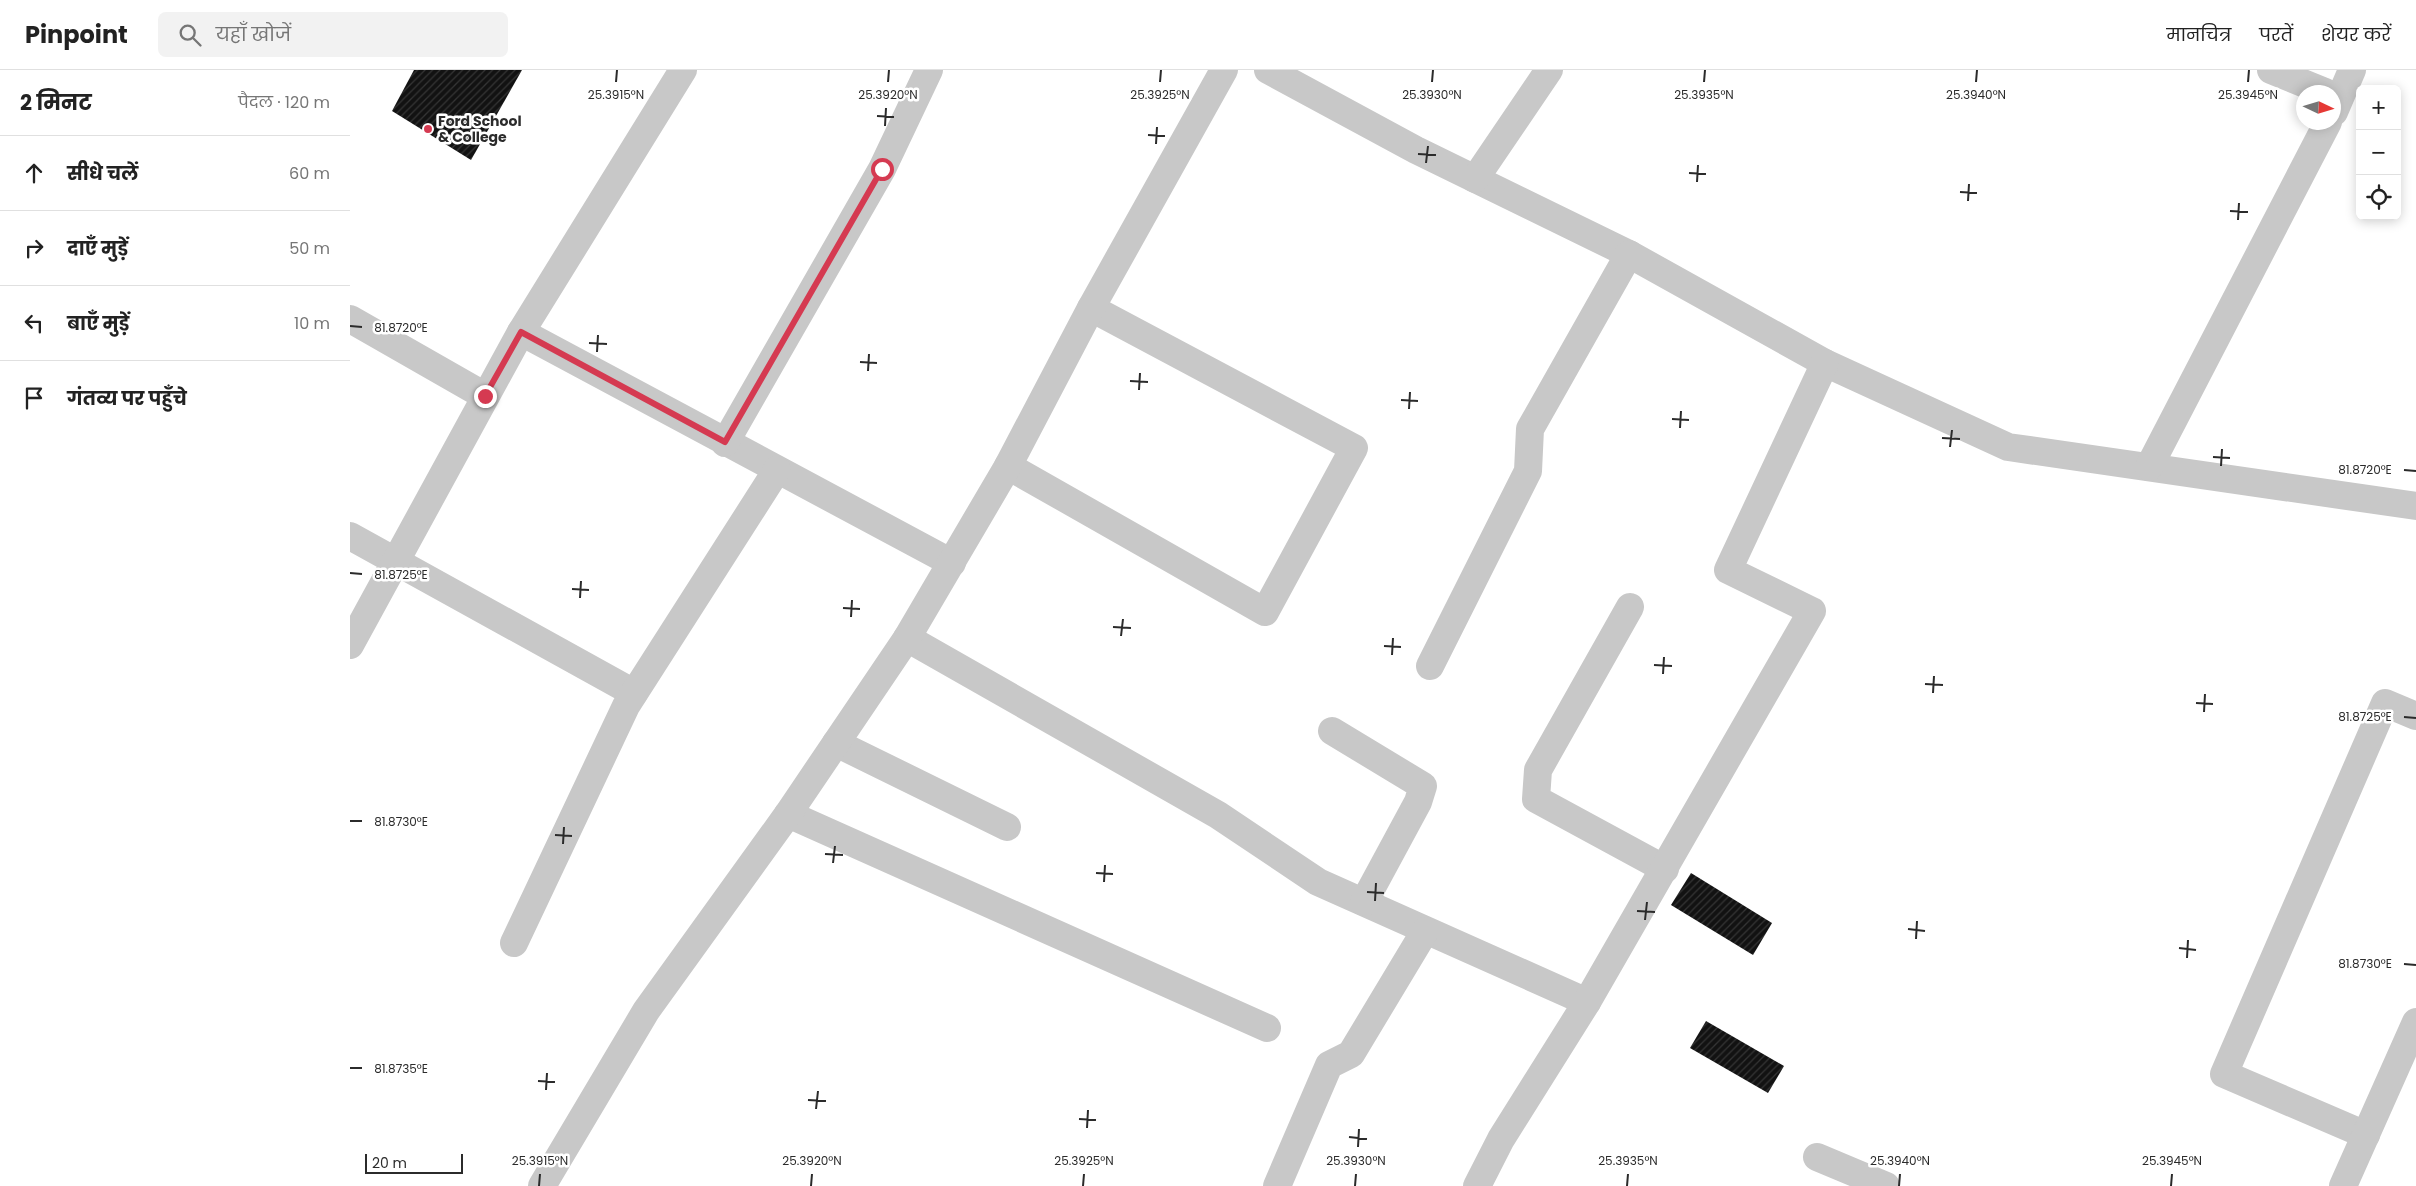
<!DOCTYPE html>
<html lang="hi">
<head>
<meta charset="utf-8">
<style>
	:root { --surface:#fff; --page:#f2f2f2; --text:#222; --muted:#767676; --line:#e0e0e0 }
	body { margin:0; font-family:Poppins,"Noto Sans Devanagari",sans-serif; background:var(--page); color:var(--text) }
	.controls { position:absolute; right:15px; top:15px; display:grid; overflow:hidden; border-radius:8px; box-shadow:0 2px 12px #0003 }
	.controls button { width:45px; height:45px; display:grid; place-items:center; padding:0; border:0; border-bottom:1px solid var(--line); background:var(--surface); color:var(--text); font:25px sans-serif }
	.compass { position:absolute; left:1946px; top:15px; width:45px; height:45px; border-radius:50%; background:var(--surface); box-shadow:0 2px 12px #0003; rotate:94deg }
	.scale { position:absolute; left:15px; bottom:12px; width:98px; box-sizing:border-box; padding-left:5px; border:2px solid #2b2b2b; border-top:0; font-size:14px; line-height:18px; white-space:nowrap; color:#2b2b2b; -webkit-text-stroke:4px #fff; paint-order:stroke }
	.stop { position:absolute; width:15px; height:15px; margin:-11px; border:4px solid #d53a51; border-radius:50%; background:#fff }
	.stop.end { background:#d53a51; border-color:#fff; box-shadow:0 1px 5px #0008 }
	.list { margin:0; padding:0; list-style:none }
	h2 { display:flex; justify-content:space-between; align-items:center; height:65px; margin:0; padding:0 20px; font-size:21px }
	h2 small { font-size:16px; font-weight:400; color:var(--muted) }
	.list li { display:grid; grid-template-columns:32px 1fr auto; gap:15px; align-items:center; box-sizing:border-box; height:75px; padding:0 20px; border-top:1px solid var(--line) }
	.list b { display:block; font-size:19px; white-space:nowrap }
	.list em { font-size:16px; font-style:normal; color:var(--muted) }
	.icon { flex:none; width:28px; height:28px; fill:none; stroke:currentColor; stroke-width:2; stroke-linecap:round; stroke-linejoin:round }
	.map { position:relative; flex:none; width:2066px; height:1116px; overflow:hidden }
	header { display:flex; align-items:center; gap:30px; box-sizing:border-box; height:70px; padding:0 25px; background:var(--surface); border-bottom:1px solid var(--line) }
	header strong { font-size:24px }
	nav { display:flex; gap:28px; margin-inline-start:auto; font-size:18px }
	.search { width:350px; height:45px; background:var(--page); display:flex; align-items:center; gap:12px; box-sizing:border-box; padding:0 18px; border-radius:8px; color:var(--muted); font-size:19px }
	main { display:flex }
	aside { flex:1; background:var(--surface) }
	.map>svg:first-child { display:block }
	.building { fill:url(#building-hatch) }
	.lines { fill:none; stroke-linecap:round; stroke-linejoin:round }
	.street { stroke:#c8c8c8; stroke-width:28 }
	.route { stroke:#d53a51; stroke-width:6 }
	.ticks { fill:none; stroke:#2b2b2b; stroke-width:2 }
	.poi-dot { fill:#d53a51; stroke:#fff; stroke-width:2 }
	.labels { text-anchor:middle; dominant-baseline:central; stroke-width:5; stroke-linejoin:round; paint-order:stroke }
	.poi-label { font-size:14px; font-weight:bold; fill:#2b2b2b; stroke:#fff; text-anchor:start }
	.ticks-label { font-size:12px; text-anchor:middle; fill:#2b2b2b; stroke:#fff; stroke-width:5; stroke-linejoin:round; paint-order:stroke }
</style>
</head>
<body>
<header>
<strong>Pinpoint</strong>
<div class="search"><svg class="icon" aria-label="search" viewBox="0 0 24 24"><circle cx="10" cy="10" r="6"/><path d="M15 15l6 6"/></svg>यहाँ खोजें</div>
<nav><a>मानचित्र</a><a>परतें</a><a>शेयर करें</a></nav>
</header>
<main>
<aside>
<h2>2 मिनट<small>पैदल · 120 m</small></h2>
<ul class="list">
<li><svg class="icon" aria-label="ahead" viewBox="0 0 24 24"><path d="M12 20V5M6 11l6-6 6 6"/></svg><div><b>सीधे चलें</b></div><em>60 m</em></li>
<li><svg class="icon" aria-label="right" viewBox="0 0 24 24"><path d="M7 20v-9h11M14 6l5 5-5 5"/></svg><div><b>दाएँ मुड़ें</b></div><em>50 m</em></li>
<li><svg class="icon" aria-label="left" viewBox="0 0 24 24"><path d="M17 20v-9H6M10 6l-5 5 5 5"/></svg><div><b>बाएँ मुड़ें</b></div><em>10 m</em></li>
<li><svg class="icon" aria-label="arrive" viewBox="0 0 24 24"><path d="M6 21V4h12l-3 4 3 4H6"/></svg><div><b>गंतव्य पर पहुँचे</b></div></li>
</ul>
</aside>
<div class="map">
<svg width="2066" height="1116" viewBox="0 0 2066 1116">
	<defs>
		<pattern id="building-hatch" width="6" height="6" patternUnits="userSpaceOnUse" patternTransform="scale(1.25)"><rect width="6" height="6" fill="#121212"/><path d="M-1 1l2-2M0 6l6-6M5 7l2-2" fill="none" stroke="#353535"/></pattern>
	</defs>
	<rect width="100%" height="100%" fill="#fff"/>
	<g class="building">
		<path d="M64,0H172L121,90L42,41Z"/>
		<path d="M1341,803L1422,853L1403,885L1321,835Z"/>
		<path d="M1356,951L1434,996L1418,1023L1340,978Z"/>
	</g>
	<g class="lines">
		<g class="street">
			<path d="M918,0L1066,80L1279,184L1475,293L1658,377L2066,436"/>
			<path d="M1921,0L1975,22"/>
			<path d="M1984,42L2002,0"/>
			<path d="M1125,109L1199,0"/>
			<path d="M0,249L135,326"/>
			<path d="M171,262L602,493"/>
			<path d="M375,373L532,99L579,0"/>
			<path d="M658,396L915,542L1004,378L741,238"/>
			<path d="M1799,397L1978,52"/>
			<path d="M0,466L284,623"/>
			<path d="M1280,537L1188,700L1186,729L1315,799"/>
			<path d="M557,568L868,745L968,812L1237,932"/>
			<path d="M0,575L171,262L333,0"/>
			<path d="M1080,596L1178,401L1180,359L1279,184"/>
			<path d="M982,661L1073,716L1068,732L1014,832"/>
			<path d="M486,673L657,757"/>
			<path d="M438,744L917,958"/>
			<path d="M164,873L276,636L427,400"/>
			<path d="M2016,1065L1874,1004L2035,633L2066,646"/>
			<path d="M1467,1087L1536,1116"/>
			<path d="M192,1116L296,941L438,744L557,568L658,396L741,238L874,0"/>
			<path d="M927,1116L979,995L1001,984L1075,861"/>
			<path d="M1127,1116L1151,1069L1237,932L1462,541L1378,500L1475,293"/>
			<path d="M1993,1116L2066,952"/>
		</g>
	</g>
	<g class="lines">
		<path class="route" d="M135,326L171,262L375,372L532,99"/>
	</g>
	<path class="ticks" d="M266,12L267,0M538,12L539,0M810,12L811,0M1082,12L1083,0M1354,12L1355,0M1626,12L1627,0M1898,12L1899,0M527,46L544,47M535,56L536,38M798,65L815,66M806,74L807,57M1068,84L1086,85M1076,93L1078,76M1339,103L1356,104M1347,112L1348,95M1610,122L1627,123M1618,131L1619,114M1880,141L1898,142M1888,150L1889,133M0,256L12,257M239,273L257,274M247,282L248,265M510,292L527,293M518,301L519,284M780,311L798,312M789,320L790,303M1051,330L1068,331M1059,339L1060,322M1322,349L1339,350M1330,358L1331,341M1592,368L1610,369M1600,377L1602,360M1863,387L1880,388M1871,396L1872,379M2054,400L2066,401M0,503L12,504M222,519L239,520M230,528L231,511M493,538L510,539M501,547L502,530M763,557L781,558M771,566L773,549M1034,576L1051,577M1042,585L1043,568M1304,595L1322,596M1313,604L1314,587M1575,614L1593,615M1583,623L1584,606M1846,633L1863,634M1854,642L1855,624M2054,647L2066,648M0,751H12M205,765L222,766M213,774L214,757M475,784L493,785M483,793L485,776M746,803L763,804M754,812L755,795M1017,822L1034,823M1025,831L1026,813M1287,841L1305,842M1295,850L1297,832M1558,859L1575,861M1566,869L1567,851M1829,878L1846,880M1837,888L1838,870M2054,894L2066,895M0,998H12M188,1011L205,1012M196,1020L197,1003M458,1030L476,1031M466,1039L468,1021M729,1049L746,1050M737,1058L738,1040M999,1067L1017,1069M1008,1077L1009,1059M189,1116L190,1104M461,1116L462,1104M733,1116L734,1104M1005,1116L1006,1104M1277,1116L1278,1104M1549,1116L1550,1104M1821,1116L1822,1104"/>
	<circle class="poi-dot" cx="78" cy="59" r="5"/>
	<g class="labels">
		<g class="poi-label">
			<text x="88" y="51">Ford School<tspan x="88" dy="16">&amp; College</tspan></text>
		</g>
	</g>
	<g class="ticks-label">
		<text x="266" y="29">25.3915°N</text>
		<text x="538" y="29">25.3920°N</text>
		<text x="810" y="29">25.3925°N</text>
		<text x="1082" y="29">25.3930°N</text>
		<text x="1354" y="29">25.3935°N</text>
		<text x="1626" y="29">25.3940°N</text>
		<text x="1898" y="29">25.3945°N</text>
		<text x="51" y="262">81.8720°E</text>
		<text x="2015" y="404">81.8720°E</text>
		<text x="51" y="509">81.8725°E</text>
		<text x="2015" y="651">81.8725°E</text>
		<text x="51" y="756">81.8730°E</text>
		<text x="2015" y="898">81.8730°E</text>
		<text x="51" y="1003">81.8735°E</text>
		<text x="190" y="1095">25.3915°N</text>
		<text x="462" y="1095">25.3920°N</text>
		<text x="734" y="1095">25.3925°N</text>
		<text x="1006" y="1095">25.3930°N</text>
		<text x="1278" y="1095">25.3935°N</text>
		<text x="1550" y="1095">25.3940°N</text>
		<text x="1822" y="1095">25.3945°N</text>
	</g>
</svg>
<div class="controls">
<button>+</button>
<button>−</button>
<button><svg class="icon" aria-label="locate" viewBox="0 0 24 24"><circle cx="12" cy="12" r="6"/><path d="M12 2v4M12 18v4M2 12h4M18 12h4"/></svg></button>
</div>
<svg class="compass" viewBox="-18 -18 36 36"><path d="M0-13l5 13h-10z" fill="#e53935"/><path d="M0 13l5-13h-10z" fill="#767676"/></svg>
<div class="scale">20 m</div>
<div class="stop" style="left:532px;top:99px"></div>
<div class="stop end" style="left:135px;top:326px"></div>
</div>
</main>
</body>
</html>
